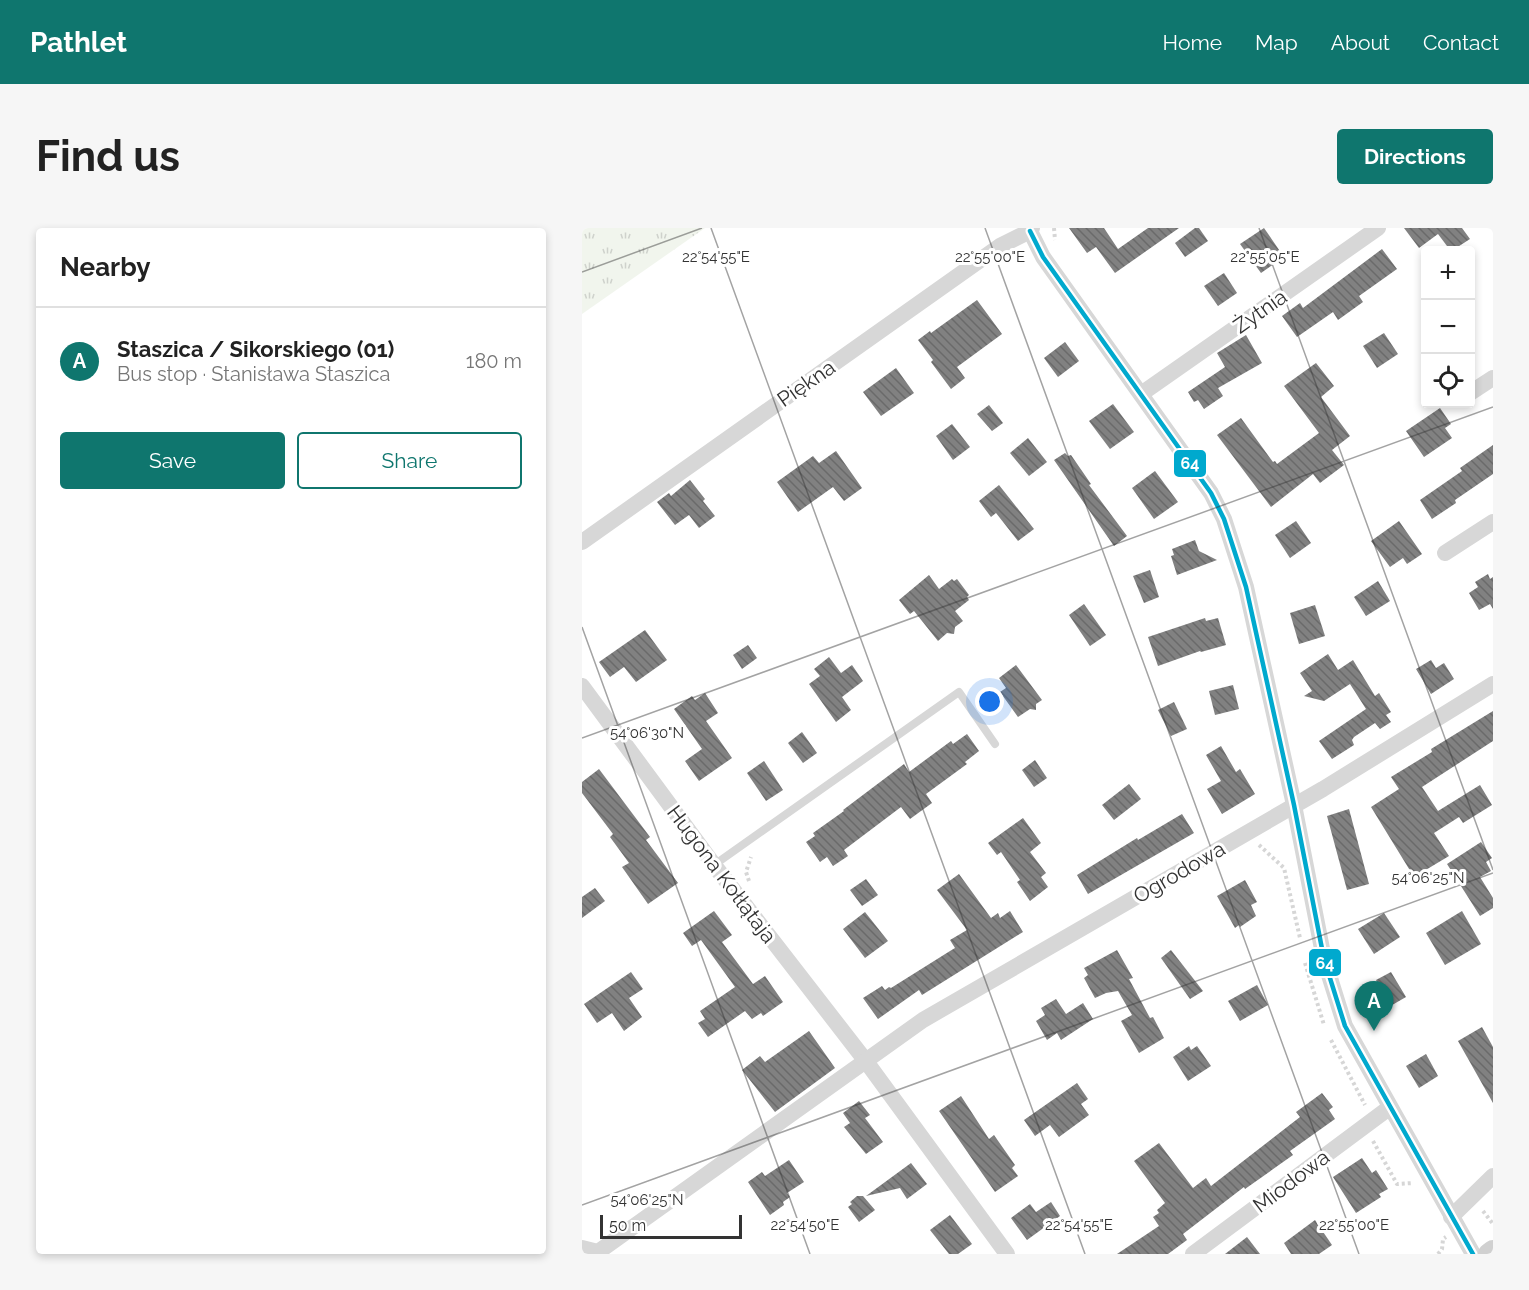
<!DOCTYPE html>
<html lang="en">
<head>
<meta charset="utf-8">
<style>
	:root { --surface:#fff; --page:#f6f6f6; --text:#222; --muted:#767676; --line:#e0e0e0; --accent:#0f766e }
	body { margin:0; font-family:Raleway,sans-serif; background:var(--page); color:var(--text) }
	.controls { position:absolute; right:18px; top:18px; display:grid; overflow:hidden; border-radius:6px; box-shadow:0 3px 9px #0003 }
	.controls button { width:54px; height:54px; display:grid; place-items:center; padding:0; border:0; border-bottom:2px solid var(--line); background:var(--surface); color:var(--text); font:30px sans-serif }
	.scale { position:absolute; left:18px; bottom:15px; width:142px; box-sizing:border-box; padding-left:6px; border:3px solid #333; border-top:0; font-size:16px; line-height:21px; white-space:nowrap; color:#333; -webkit-text-stroke:4px #fff; paint-order:stroke }
	.you { position:absolute; left:408px; top:474px; width:21px; height:21px; margin:-15px; border:4px solid #fff; border-radius:50%; background:#1a73e8; box-shadow:0 0 0 9px #1a73e833 }
	.badge { display:grid; place-items:center; width:39px; height:39px; border-radius:50%; background:var(--accent); color:#fff; font-size:20px; font-weight:700 }
	.pin { position:absolute; translate:-50% -50px; filter:drop-shadow(0 2px 3px #0008) }
	.pin::after { content:''; position:absolute; top:32px; width:21px; height:18px; background:inherit; clip-path:polygon(0 0,100% 0,50% 100%) }
	.list { margin:0; padding:0; list-style:none }
	h2 { display:flex; justify-content:space-between; align-items:center; height:78px; margin:0; padding:0 24px; font-size:26px }
	h2 small { font-size:20px; font-weight:400; color:var(--muted) }
	.list li { display:grid; grid-template-columns:39px 1fr auto; gap:18px; align-items:center; box-sizing:border-box; height:108px; padding:0 24px; border-top:2px solid var(--line) }
	.list b { display:block; font-size:22px; white-space:nowrap }
	.list p { margin:0; font-size:20px; white-space:nowrap; color:var(--muted) }
	.list em { font-size:20px; font-style:normal; color:var(--muted) }
	.actions { display:flex; gap:12px; padding:18px 24px }
	.actions a { flex:1; padding:14px 0; border:2px solid var(--accent); border-radius:6px; text-align:center; font-size:21px; color:var(--accent) }
	.actions .main { background:var(--accent); color:#fff }
	.icon { flex:none; width:33px; height:33px; fill:none; stroke:currentColor; stroke-width:2; stroke-linecap:round; stroke-linejoin:round }
	.map { position:relative; flex:none; width:911px; height:1026px; overflow:hidden; border-radius:6px }
	header { display:flex; align-items:center; gap:36px; box-sizing:border-box; height:84px; padding:0 30px; background:var(--accent); color:#fff }
	header strong { font-size:28px }
	nav { display:flex; gap:33px; margin-inline-start:auto; font-size:21px }
	.intro { display:flex; align-items:center; justify-content:space-between; box-sizing:border-box; height:144px; padding:0 36px }
	h1 { margin:0; font-size:42px }
	.button { padding:15px 27px; border-radius:6px; background:var(--accent); color:#fff; font-size:21px; font-weight:700 }
	main { display:flex; gap:36px; padding:0 36px }
	aside { flex:1; background:var(--surface); border-radius:6px; box-shadow:0 3px 9px #0003 }
	.map>svg:first-child { display:block }
	.grass { fill:url(#grass-tufts) }
	.building { fill:url(#building-back-hatch) }
	.lines { fill:none; stroke-linecap:round; stroke-linejoin:round }
	.path { stroke:#d6d6d6; stroke-width:4; stroke-dasharray:3 3; stroke-linecap:butt }
	.service { stroke:#d7d7d7; stroke-width:8 }
	.minor { stroke:#d7d7d7; stroke-width:16 }
	.secondary { stroke:#d0d0d0; stroke-width:22 }
	.bus-1-casing { stroke:#fff; stroke-width:9 }
	.bus-1 { stroke:#00a9ce; stroke-width:4.5 }
	.ticks { fill:none; stroke:#333; stroke-width:1.5; stroke-opacity:0.45 }
	.labels { text-anchor:middle; dominant-baseline:central; stroke-width:6; stroke-linejoin:round; paint-order:stroke }
	.street-label { font-size:21px; fill:#333; stroke:#fff }
	.ticks-label { font-size:15px; text-anchor:middle; fill:#333; stroke:#fff; stroke-width:6; stroke-linejoin:round; paint-order:stroke }
	.line-badge { stroke:#fff; stroke-width:2 }
	.badge-label { font-size:16px; text-anchor:middle; font-weight:bold; fill:#fff }
</style>
</head>
<body>
<header>
<strong>Pathlet</strong>
<nav><a>Home</a><a>Map</a><a>About</a><a>Contact</a></nav>
</header>
<div class="intro"><h1>Find us</h1><a class="button">Directions</a></div>
<main>
<aside>
<h2>Nearby<small></small></h2>
<ul class="list">
<li><span class="badge">A</span><div><b>Staszica / Sikorskiego (01)</b><p>Bus stop · Stanisława Staszica</p></div><em>180 m</em></li>
</ul>
<div class="actions"><a class="main">Save</a><a>Share</a></div>
</aside>
<div class="map">
<svg width="911" height="1026" viewBox="0 0 911 1026">
	<defs>
		<pattern id="grass-tufts" width="24" height="20" patternUnits="userSpaceOnUse" patternTransform="scale(1.5)"><rect width="24" height="20" fill="#f1f5ed"/><path d="M3 7l-1-3M5 7V3M7 7l1-3M15 17l-1-3M17 17v-4M19 17l1-3" fill="none" stroke="#cfd2cc"/></pattern>
		<pattern id="building-back-hatch" width="6" height="6" patternUnits="userSpaceOnUse" patternTransform="scale(1.5)"><rect width="6" height="6" fill="#818181"/><path d="M-1 5l2 2M0 0l6 6M5-1l2 2" fill="none" stroke="#6a6a6a"/></pattern>
	</defs>
	<rect width="100%" height="100%" fill="#fff"/>
	<path class="grass" d="M0,0H123L0,86Z"/>
	<g class="building">
		<path d="M487,0H522L536,21L566,0H597L533,45L514,19L505,25Z"/>
		<path d="M613,0H617L626,13L603,29L593,15Z"/>
		<path d="M682,0L702,29L679,45L658,16Z"/>
		<path d="M822,0H880L888,11L871,22H868L856,6L837,20Z"/>
		<path d="M800,21L815,41L777,68L781,74L756,92L751,84L715,109L700,88L718,75L721,80Z"/>
		<path d="M642,45L655,65L636,78L622,58Z"/>
		<path d="M395,72L420,106L375,139L383,150L369,161L349,134L351,132L336,112L348,103L349,105Z"/>
		<path d="M802,105L816,126L795,140L781,118Z"/>
		<path d="M664,107L680,135L636,160L641,168L622,181L616,172L612,174L606,164L643,139L635,125Z"/>
		<path d="M483,114L497,133L476,149L462,130Z"/>
		<path d="M734,135L752,158L739,169L768,208L750,222L762,237L738,255L731,246L689,279L635,207L659,190L691,234L693,233L695,236L737,205L702,158Z"/>
		<path d="M314,140L332,165L299,188L281,164Z"/>
		<path d="M531,176L552,204L528,221L507,193Z"/>
		<path d="M407,177L421,195L410,203L395,186Z"/>
		<path d="M858,180L869,196L863,200L870,210L842,229L824,203Z"/>
		<path d="M370,196L388,219L371,232L354,208Z"/>
		<path d="M446,210L465,234L447,248L428,225Z"/>
		<path d="M911,217V246L873,272L874,275L850,291L838,272L880,243L878,240Z"/>
		<path d="M254,223L280,260L262,273L251,259L216,284L195,254L231,228L237,235Z"/>
		<path d="M483,225L486,228L489,227L509,256L507,257L545,308L532,318L472,232Z"/>
		<path d="M573,243L596,274L572,291L550,260Z"/>
		<path d="M108,252L123,271L121,273L133,288L117,300L107,287L93,297L75,274L87,265L89,268Z"/>
		<path d="M417,257L452,301L436,313L414,285L409,289L397,273Z"/>
		<path d="M714,293L729,315L708,330L693,307Z"/>
		<path d="M817,293L840,326L825,336L821,330L808,339L789,313Z"/>
		<path d="M613,312L617,323L635,332L595,347L589,328L592,327L590,321Z"/>
		<path d="M568,342L577,369L562,375L551,348Z"/>
		<path d="M906,346L908,351L911,349V381L908,376L897,382L887,365L896,359L893,354Z"/>
		<path d="M347,347L357,361L370,351L372,353L375,351L387,367L385,369L387,372L373,383L381,393L373,399L372,406L365,405L356,413L332,383L328,386L317,372Z"/>
		<path d="M796,353L808,373L784,388L772,369Z"/>
		<path d="M502,376L524,407L508,418L487,387Z"/>
		<path d="M733,377L743,408L717,416L708,385Z"/>
		<path d="M623,390L624,393L636,390L644,417L619,424L618,423L576,438L566,409Z"/>
		<path d="M63,402L85,432L54,454L42,439L28,449L17,434Z"/>
		<path d="M166,417L175,430L160,441L151,427Z"/>
		<path d="M746,426L756,442L771,432L793,468L797,465L809,484L804,487L809,494L798,501L793,495L772,509L770,512L772,517L750,531L737,513L784,481L768,456L742,473L722,468L730,463L718,445Z"/>
		<path d="M247,429L259,445L270,437L281,453L260,469L269,482L254,494L227,456L238,448L232,441Z"/>
		<path d="M849,432L854,440L862,435L872,451L849,466L834,441Z"/>
		<path d="M434,437L460,472L454,476V482L448,481L436,489L418,464L424,460L417,450Z"/>
		<path d="M651,457L657,481L633,487L627,463Z"/>
		<path d="M123,465L136,485L124,493L150,530L117,553L103,533L120,521L92,481L110,468L113,472Z"/>
		<path d="M592,474L605,501L589,508L576,482Z"/>
		<path d="M911,483V513L840,559L856,583L898,557L910,577L881,595L877,589L852,605L867,628L832,649L789,579L817,561L809,549L850,524L849,521Z"/>
		<path d="M220,504L235,525L221,535L206,515Z"/>
		<path d="M385,506L397,523L383,534L385,536L344,566L350,575L328,591L319,579L262,622L266,628L251,638L245,629L238,634L224,614L233,608L231,605L262,583L261,582L322,536L327,544L369,513L371,516Z"/>
		<path d="M639,518L654,544L658,541L673,566L640,586L625,561L639,553L624,527Z"/>
		<path d="M453,532L465,550L452,559L440,542Z"/>
		<path d="M182,533L201,562L184,573L165,545Z"/>
		<path d="M17,541L68,609L64,612L96,655L66,676L40,639L47,635L28,609L31,606L0,565V554Z"/>
		<path d="M547,556L559,571L532,592L520,577Z"/>
		<path d="M767,581L787,656L765,662L745,588Z"/>
		<path d="M600,586L612,605L506,666L495,647L555,610L556,612Z"/>
		<path d="M441,590L459,615L448,624L464,645L459,649L466,659L448,673L435,654L438,652L419,624L415,627L406,615Z"/>
		<path d="M899,614L910,630L904,634L909,643L898,649L911,670V680L898,688L865,636Z"/>
		<path d="M377,646L409,690L416,685L418,690L428,683L441,704L340,767L337,762L296,791L281,770L300,758L303,762L307,759L309,760L368,723L373,720L368,712L385,702L355,662Z"/>
		<path d="M284,651L296,667L280,678L268,662Z"/>
		<path d="M663,652L675,674L669,677L674,688L658,699L657,697L653,700L635,668Z"/>
		<path d="M13,660L23,673L0,690V669Z"/>
		<path d="M132,683L150,707L140,714L171,756L183,748L201,774L181,788L179,785L170,791L163,783L126,809L116,795L123,791L118,783L153,759L119,712L110,718L101,705Z"/>
		<path d="M880,683L899,716L863,737L844,705Z"/>
		<path d="M283,684L306,713L283,730L261,701Z"/>
		<path d="M802,685L818,709L792,726L776,701Z"/>
		<path d="M535,722L551,750L547,751L568,790L571,789L582,810L557,825L539,793L550,787L536,763L524,765L513,770L502,750L506,747L502,740Z"/>
		<path d="M589,722L621,763L608,771L579,730Z"/>
		<path d="M49,744L61,761L47,770L60,789L42,803L30,785L15,795L2,776Z"/>
		<path d="M809,744L824,769L798,784L785,763L796,756L794,752Z"/>
		<path d="M675,757L686,777L658,793L646,773Z"/>
		<path d="M474,771L484,786L501,775L511,791L479,812L475,805L465,812L454,793L463,787L459,780Z"/>
		<path d="M900,799L911,819V875L876,813Z"/>
		<path d="M227,803L253,840L193,884L160,842L178,828L183,834Z"/>
		<path d="M607,818L609,822L615,818L629,838L606,853L591,829Z"/>
		<path d="M844,826L856,848L837,860L824,838Z"/>
		<path d="M495,855L506,871L499,876L507,887L477,909L468,897L453,908L442,892Z"/>
		<path d="M740,865L751,879L747,882L753,891L708,923L711,927L663,961L662,959L601,1006L605,1012L586,1026H535L577,998L571,989L577,985L575,982L583,975L552,933L577,915L611,960L624,950L629,958L718,889L714,884Z"/>
		<path d="M379,868L407,911L412,907L433,937L430,940L436,948L413,964L357,883Z"/>
		<path d="M277,873L288,887L283,890L301,914L284,926L262,899L268,895L261,885Z"/>
		<path d="M780,930L790,945L794,942L806,961L797,966L799,969L774,985L751,949Z"/>
		<path d="M207,932L222,954L205,965L208,969L201,974L202,977L188,987L166,954L180,944L183,948Z"/>
		<path d="M329,935L345,956L325,971L318,960L284,968Z"/>
		<path d="M275,968H281L293,982L277,994L266,979L270,976L268,974Z"/>
		<path d="M469,974L478,988L445,1012L429,990L448,976L454,984Z"/>
		<path d="M368,987L390,1016L376,1026H367L348,1002Z"/>
		<path d="M733,992L750,1017L737,1026H709L702,1015Z"/>
		<path d="M665,1009L678,1026H643Z"/>
	</g>
	<g class="lines">
		<g class="path">
			<path d="M472,0L473,12"/>
			<path d="M677,617L702,640L718,710"/>
			<path d="M167,653L164,644L169,629"/>
			<path d="M723,735L742,797"/>
			<path d="M749,812L783,877"/>
			<path d="M791,913L815,956L831,955"/>
			<path d="M901,983L911,996"/>
			<path d="M856,1026L860,1021L861,1011L864,1009"/>
		</g>
		<path class="service" d="M132,637L377,464L413,516"/>
		<g class="minor">
			<path d="M448,3L461,29L629,265L642,291L664,359L712,577L742,731L763,798L891,1026"/>
			<path d="M888,165L911,150"/>
			<path d="M559,166L796,0"/>
			<path d="M0,314L418,18L448,3L450,0"/>
			<path d="M863,325L911,294"/>
			<path d="M0,458L132,637L283,832L425,1026"/>
			<path d="M869,989L911,948"/>
			<path d="M0,1020L16,1024L341,792L741,561L911,456"/>
			<path d="M611,1026L807,880"/>
		</g>
		<path class="secondary" d="M907,1026L911,1023"/>
		<defs>
			<path id="bus-1" d="M448,3L461,29L629,265L642,291L664,359L712,577L742,731L763,798L891,1026"/>
		</defs>
		<use href="#bus-1" class="bus-1-casing"/>
		<use href="#bus-1" class="bus-1"/>
	</g>
	<path class="ticks" d="M129,0L503,1026M403,0L777,1026M677,0L911,642M0,44L120,0M0,399L228,1026M0,510L911,179M0,977L911,645"/>
	<g class="labels">
		<g class="street-label">
			<text transform="translate(678 83) rotate(-35)">Żytnia</text>
			<text transform="translate(224 155) rotate(-35)">Piękna</text>
			<text transform="translate(597 644) rotate(-30)">Ogrodowa</text>
			<text transform="translate(140 646) rotate(53)">Hugona Kołłątaja</text>
			<text transform="translate(709 953) rotate(-37)">Miodowa</text>
		</g>
	</g>
	<g class="ticks-label">
		<text x="134" y="34">22°54'55"E</text>
		<text x="408" y="34">22°55'00"E</text>
		<text x="683" y="34">22°55'05"E</text>
		<text x="65" y="510">54°06'30"N</text>
		<text x="846" y="655">54°06'25"N</text>
		<text x="65" y="977">54°06'25"N</text>
		<text x="223" y="1002">22°54'50"E</text>
		<text x="497" y="1002">22°54'55"E</text>
		<text x="772" y="1002">22°55'00"E</text>
	</g>
	<g class="line-badge">
		<rect x="591" y="221" width="34" height="29" rx="6" fill="#00a9ce"/>
		<rect x="726" y="720" width="34" height="29" rx="6" fill="#00a9ce"/>
	</g>
	<g class="badge-label">
		<text x="608" y="241">64</text>
		<text x="743" y="741">64</text>
	</g>
</svg>
<div class="controls">
<button>+</button>
<button>−</button>
<button><svg class="icon" aria-label="locate" viewBox="0 0 24 24"><circle cx="12" cy="12" r="6"/><path d="M12 2v4M12 18v4M2 12h4M18 12h4"/></svg></button>
</div>
<div class="scale">50 m</div>
<div class="you"></div>
<div class="pin badge" style="left:792px;top:803px">A</div>
</div>
</main>
</body>
</html>
